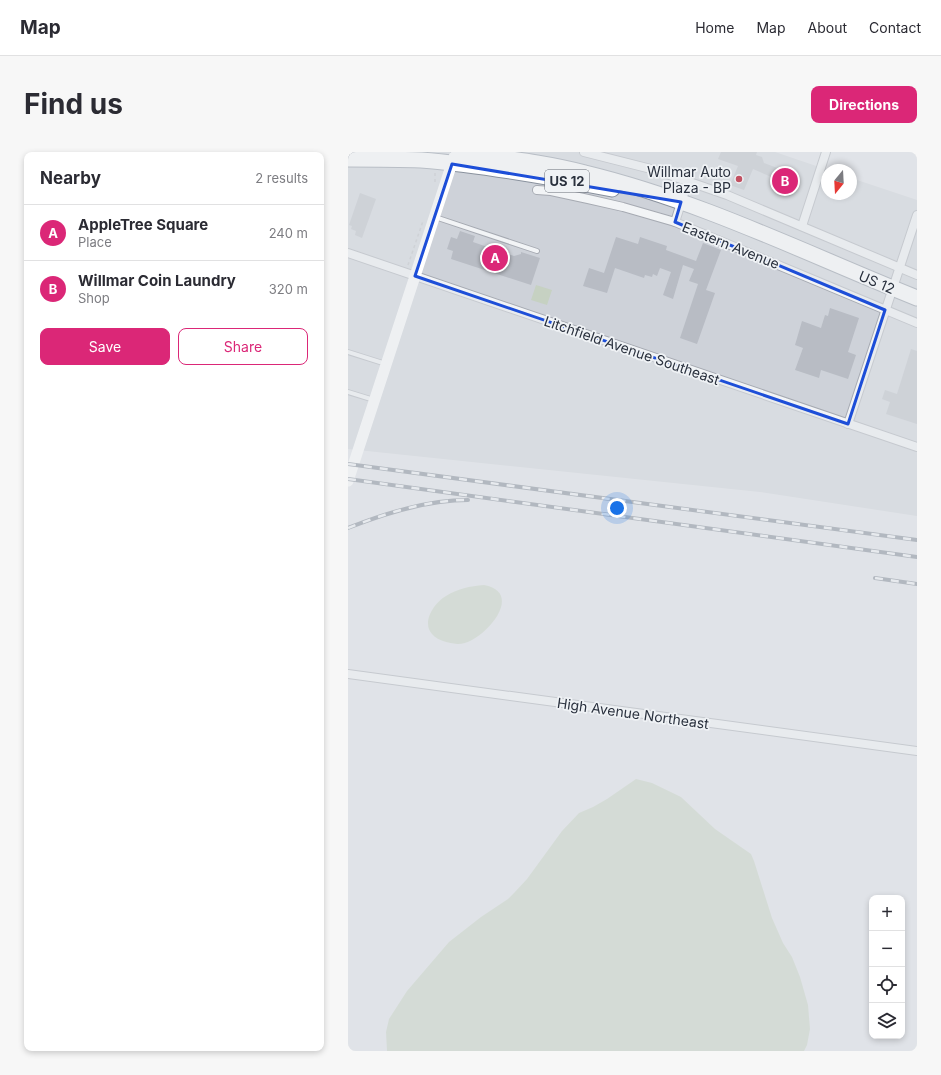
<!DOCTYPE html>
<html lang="en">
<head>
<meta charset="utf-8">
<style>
	:root { --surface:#fff; --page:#f7f7f7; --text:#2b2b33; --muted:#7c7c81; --line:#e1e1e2; --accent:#db2777 }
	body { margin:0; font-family:Inter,sans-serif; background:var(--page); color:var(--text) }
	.controls { position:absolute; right:12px; bottom:12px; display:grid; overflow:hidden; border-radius:8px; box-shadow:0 2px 6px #0003 }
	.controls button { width:36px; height:36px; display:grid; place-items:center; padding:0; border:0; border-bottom:1px solid var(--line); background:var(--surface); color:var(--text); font:20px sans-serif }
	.compass { position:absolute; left:473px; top:12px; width:36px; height:36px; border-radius:50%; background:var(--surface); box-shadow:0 2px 6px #0003; rotate:198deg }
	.you { position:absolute; left:269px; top:356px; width:14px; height:14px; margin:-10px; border:3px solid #fff; border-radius:50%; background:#1a73e8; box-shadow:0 0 0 6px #1a73e833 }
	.badge { display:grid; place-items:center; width:26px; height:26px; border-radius:50%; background:var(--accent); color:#fff; font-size:13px; font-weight:700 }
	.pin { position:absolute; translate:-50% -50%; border:2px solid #fff; box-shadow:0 1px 4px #0006 }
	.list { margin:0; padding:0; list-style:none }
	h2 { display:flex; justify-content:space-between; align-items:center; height:52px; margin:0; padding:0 16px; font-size:17px }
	h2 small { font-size:13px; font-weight:400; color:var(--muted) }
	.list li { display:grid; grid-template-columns:26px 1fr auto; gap:12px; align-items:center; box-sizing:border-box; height:56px; padding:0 16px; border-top:1px solid var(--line) }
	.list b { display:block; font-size:15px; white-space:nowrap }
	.list p { margin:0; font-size:13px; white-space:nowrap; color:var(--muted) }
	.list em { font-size:13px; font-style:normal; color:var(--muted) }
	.actions { display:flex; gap:8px; padding:12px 16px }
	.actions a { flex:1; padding:9px 0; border:1px solid var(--accent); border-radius:8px; text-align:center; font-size:14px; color:var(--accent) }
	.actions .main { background:var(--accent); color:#fff }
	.icon { flex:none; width:22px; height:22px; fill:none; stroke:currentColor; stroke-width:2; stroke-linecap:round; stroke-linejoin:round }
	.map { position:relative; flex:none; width:569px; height:899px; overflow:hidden; border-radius:8px }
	header { display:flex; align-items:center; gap:24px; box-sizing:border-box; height:56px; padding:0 20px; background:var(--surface); border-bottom:1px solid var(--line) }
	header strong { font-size:19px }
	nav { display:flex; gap:22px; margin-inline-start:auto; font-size:14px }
	.intro { display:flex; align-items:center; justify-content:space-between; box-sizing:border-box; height:96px; padding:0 24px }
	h1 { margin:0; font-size:28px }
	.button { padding:10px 18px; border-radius:8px; background:var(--accent); color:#fff; font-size:14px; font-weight:700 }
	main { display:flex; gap:24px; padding:0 24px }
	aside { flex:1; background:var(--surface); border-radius:8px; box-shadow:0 2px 6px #0003 }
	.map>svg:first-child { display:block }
	.built { fill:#ced2d9 }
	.green { fill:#c6d1c2 }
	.building { fill:#b8bcc4 }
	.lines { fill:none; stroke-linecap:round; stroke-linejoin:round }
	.lane-casing { stroke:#a6aab2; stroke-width:6 }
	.street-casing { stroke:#a6aab2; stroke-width:10 }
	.highway-casing { stroke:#89919d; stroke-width:17 }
	.path { stroke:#babdc2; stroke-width:1.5; stroke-dasharray:3 3; stroke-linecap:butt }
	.lane { stroke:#f2f4f6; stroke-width:4 }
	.street { stroke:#f2f4f6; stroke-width:8 }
	.secondary { stroke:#fff; stroke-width:11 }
	.highway { stroke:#fff; stroke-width:15 }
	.rail-casing { stroke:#7b8390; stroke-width:4 }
	.rail { stroke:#eff2f5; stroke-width:2.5; stroke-dasharray:8; stroke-linecap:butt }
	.marked { fill:none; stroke:#1d4ed8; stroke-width:3; stroke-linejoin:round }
	.poi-dot { fill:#c25061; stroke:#eff2f5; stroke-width:1.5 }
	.labels { text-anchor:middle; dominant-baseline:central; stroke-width:3.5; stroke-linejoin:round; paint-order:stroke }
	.shield { fill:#eff2f5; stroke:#656b75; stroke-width:1 }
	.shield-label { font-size:13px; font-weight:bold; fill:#2a313e }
	.poi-label { font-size:14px; fill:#2a313e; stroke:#eff2f5; text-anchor:end }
	.street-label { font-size:14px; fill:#2a313e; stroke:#eff2f5 }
</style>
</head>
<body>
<header>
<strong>Map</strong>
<nav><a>Home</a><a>Map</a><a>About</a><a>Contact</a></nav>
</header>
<div class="intro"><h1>Find us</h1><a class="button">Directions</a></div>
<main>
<aside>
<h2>Nearby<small>2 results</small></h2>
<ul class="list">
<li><span class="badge">A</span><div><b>AppleTree Square</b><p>Place</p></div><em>240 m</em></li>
<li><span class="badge">B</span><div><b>Willmar Coin Laundry</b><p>Shop</p></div><em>320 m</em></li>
</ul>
<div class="actions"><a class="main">Save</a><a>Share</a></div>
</aside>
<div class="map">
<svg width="569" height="899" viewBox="0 0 569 899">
	<rect width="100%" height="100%" fill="#e0e3e8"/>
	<path class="built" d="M0,0H427L480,18L479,42H503V26L569,48V364L412,340L0,297Z"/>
	<g class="green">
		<path d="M188,133L204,138L199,153L183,148Z"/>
		<path d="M136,433C180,441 132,494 109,492C101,491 90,489 84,482C73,470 87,450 98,444C109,437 122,434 136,433Z"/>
		<path d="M288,627L304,631L333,645L367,677L403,702L406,709L424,766L435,791L444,805L452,825L460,853L462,877L459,893L456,899H39L38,880L41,867L59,839L101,790L133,765L160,747L166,741L179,727L214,679L231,661L245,655L259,647Z"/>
	</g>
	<g class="building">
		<path d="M373,0H409L408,3L414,5L416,11L432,17V15L450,21L442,44L424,38L428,27L405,17L396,38L382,33L390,14L370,7Z"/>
		<path d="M12,41L28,47L14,86L7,83L8,79L3,77L4,74L1,73Z"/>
		<path d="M112,79L127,84L125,90L166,104L173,102V100L192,106L183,133L103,107L105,99L99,97L103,85L109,87Z"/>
		<path d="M268,85L290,92L292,85L319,94L318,98L348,109L355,91L373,98L358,138L367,141L349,192L332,186L350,132L341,129L346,117L335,113L325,147L315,143L323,120L312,116L309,124L305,122L304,125L297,123L296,126L267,116L259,141L235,134L241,116L256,121Z"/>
		<path d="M482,156L511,166L500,200L508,203L500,227L473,218L471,226L447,218L455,196L447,193L454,169L473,176L477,163L480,164Z"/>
		<path d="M563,197L569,199V272L538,262L542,250L534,247L537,238L549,242Z"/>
	</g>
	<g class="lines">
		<defs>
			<g id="lane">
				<path d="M87,65L189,99"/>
				<path d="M0,200L38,212"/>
				<path d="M0,240L26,248"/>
			</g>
			<g id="street">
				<path d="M236,0L307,18L379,43L569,123"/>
				<path d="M189,38L203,39L240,47L275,55L327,70L569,171"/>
				<path d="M327,70L340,29"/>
				<path d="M454,74L478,0"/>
				<path d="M0,101L569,295"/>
				<path d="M500,272L569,63"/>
				<path d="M0,522L569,599"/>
			</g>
			<g id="highway">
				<path d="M111,0C153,6 196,10 237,21C353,49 459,102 569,146"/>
				<path d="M0,7C24,7 49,7 73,8C136,13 202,25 264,37"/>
			</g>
		</defs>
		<use href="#lane" class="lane-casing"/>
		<use href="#street" class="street-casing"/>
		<use href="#highway" class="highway-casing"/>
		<g class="path">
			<path d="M87,21V31"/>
			<path d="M60,113L75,69"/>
		</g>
		<use href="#lane" class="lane"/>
		<use href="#street" class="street"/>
		<path class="secondary" d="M0,329L106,5"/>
		<use href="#highway" class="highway"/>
		<defs>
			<g id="rail">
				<path d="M0,312L569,388"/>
				<path d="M0,327L569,405"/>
				<path d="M0,376C38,361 79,348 120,348"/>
				<path d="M527,426L569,432"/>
			</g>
		</defs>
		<use href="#rail" class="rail-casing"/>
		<use href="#rail" class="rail"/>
	</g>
	<path d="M0 0H569V899H0ZM104,12L333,50L327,70L537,158L500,272L67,124Z" fill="#e0e3e8" fill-opacity=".55" fill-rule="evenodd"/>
	<path class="marked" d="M104,12L333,50L327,70L537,158L500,272L67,124Z"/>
	<circle class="poi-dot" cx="391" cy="27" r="4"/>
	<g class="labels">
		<rect class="shield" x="197" y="18" width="44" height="22" rx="3"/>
		<g class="shield-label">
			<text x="219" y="29">US 12</text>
		</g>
		<g class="poi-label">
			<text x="383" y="19">Willmar Auto<tspan x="383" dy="16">Plaza - BP</tspan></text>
		</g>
		<g class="street-label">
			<text transform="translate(383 93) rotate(22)">Eastern Avenue</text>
			<text transform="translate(529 130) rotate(23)">US 12</text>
			<text transform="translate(284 198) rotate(19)">Litchfield Avenue Southeast</text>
			<text transform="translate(285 561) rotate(8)">High Avenue Northeast</text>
		</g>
	</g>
</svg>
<div class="controls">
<button>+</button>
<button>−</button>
<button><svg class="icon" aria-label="locate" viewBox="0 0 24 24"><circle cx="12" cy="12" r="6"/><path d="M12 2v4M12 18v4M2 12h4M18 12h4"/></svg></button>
<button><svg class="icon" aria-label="layers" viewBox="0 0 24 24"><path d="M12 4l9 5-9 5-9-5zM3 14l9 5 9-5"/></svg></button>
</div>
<svg class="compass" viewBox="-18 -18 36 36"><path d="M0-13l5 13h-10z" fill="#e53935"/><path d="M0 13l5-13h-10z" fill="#7c7c81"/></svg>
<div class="you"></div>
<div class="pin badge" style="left:147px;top:106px">A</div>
<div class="pin badge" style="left:437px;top:29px">B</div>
</div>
</main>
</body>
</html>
